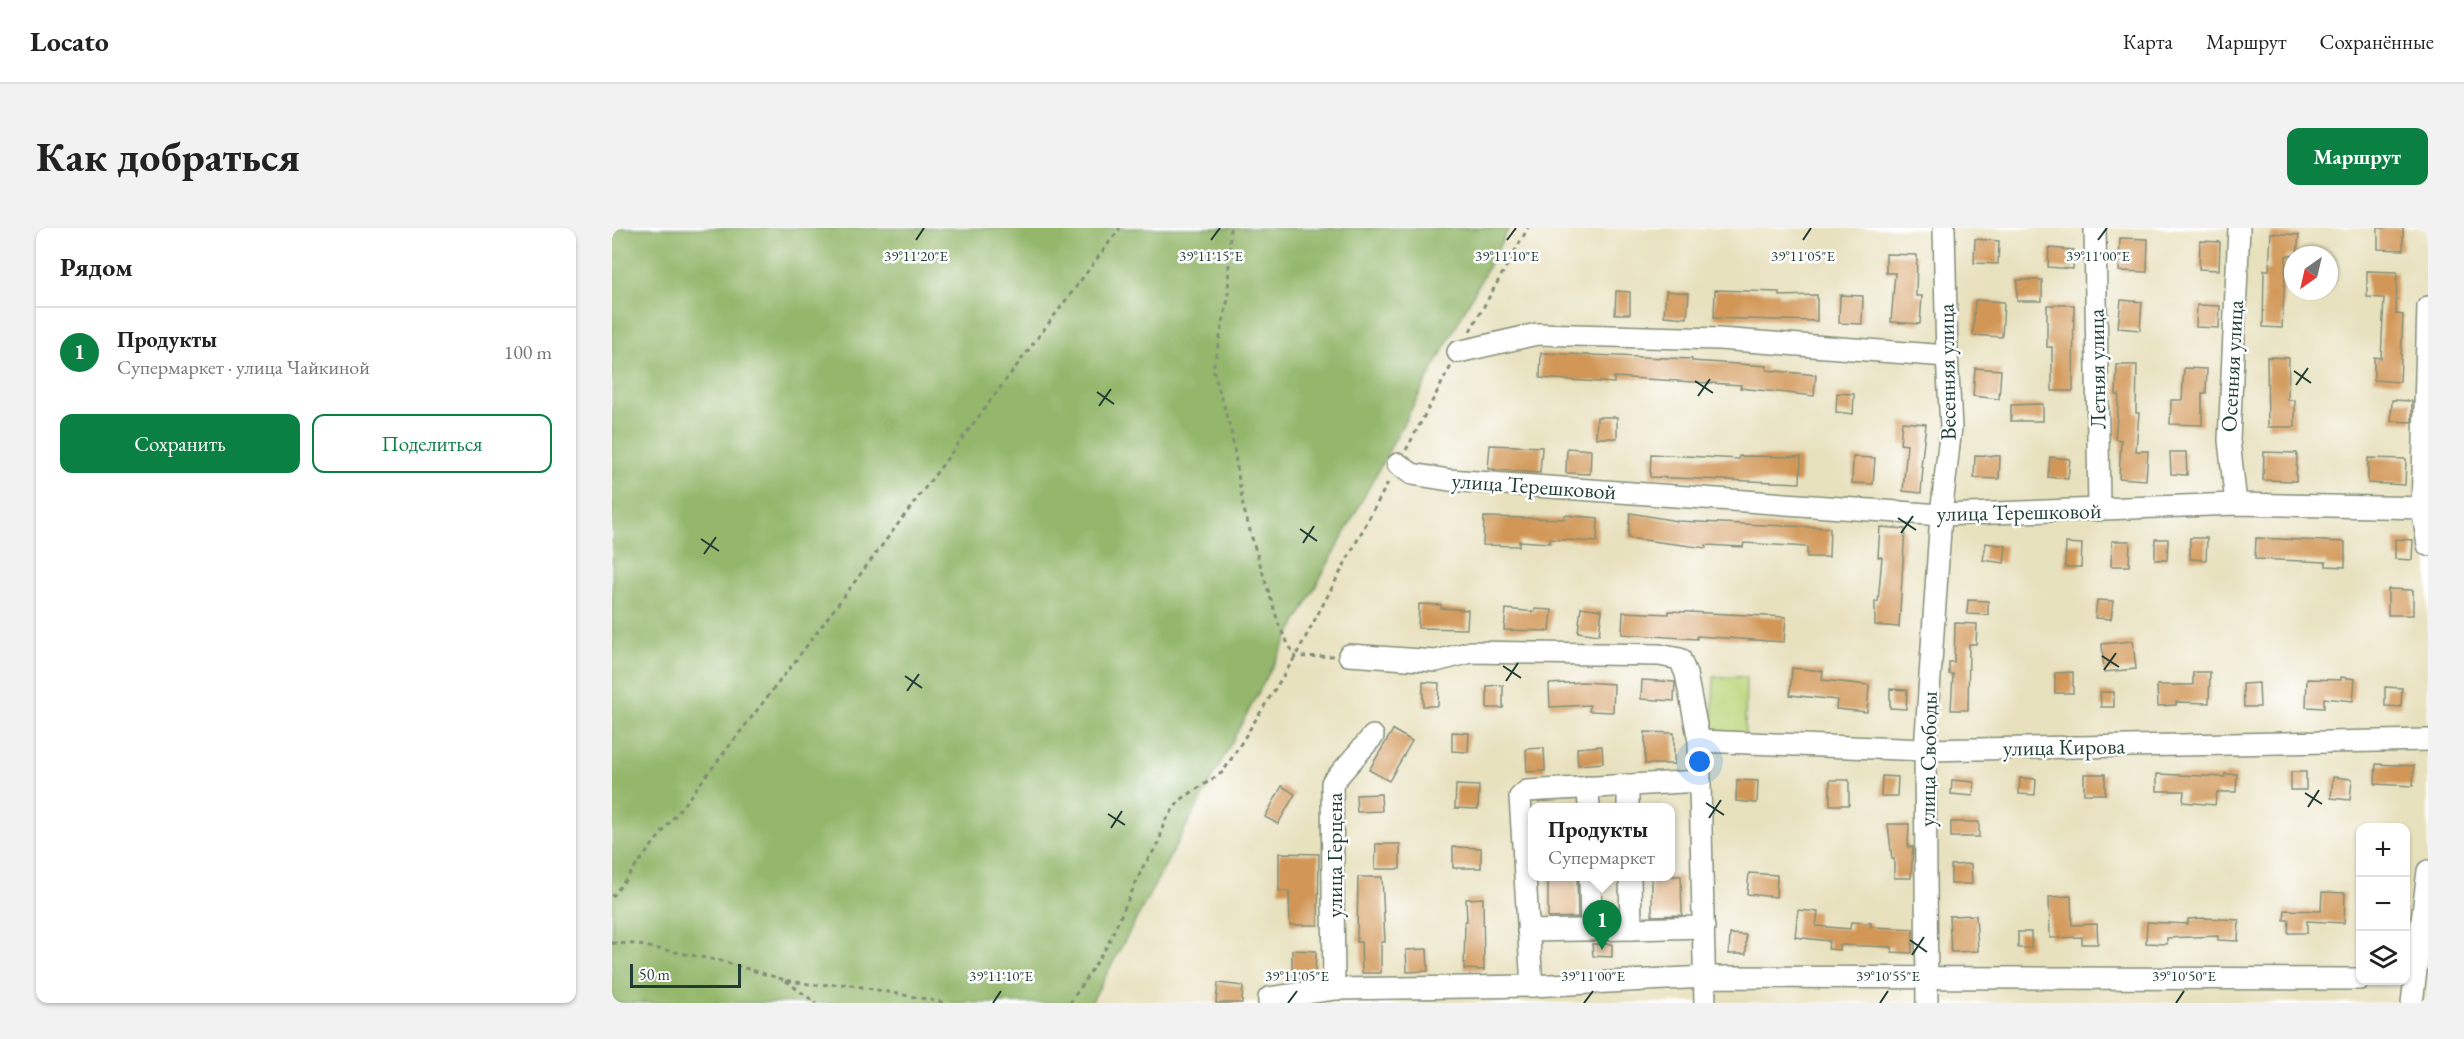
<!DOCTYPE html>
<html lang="ru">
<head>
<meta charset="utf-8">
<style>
	:root { --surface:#fff; --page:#f2f2f2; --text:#222; --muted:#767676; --line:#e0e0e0; --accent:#0b8043 }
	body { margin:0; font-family:"EB Garamond",serif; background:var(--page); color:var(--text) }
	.controls { position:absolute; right:18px; bottom:18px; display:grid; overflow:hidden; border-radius:12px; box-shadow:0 2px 4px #0004 }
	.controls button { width:54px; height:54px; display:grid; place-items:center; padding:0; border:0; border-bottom:2px solid var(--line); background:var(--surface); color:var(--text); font:30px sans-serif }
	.compass { position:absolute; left:1672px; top:18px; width:54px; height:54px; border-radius:50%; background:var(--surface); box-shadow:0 2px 4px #0004; rotate:214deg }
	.scale { position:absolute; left:18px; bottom:15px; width:111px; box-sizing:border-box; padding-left:6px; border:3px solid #1f3d34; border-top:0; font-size:16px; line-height:21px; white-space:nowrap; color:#1f3d34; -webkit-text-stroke:4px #fff; paint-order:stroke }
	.you { position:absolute; left:1088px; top:534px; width:21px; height:21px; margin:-15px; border:4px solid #fff; border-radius:50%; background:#1a73e8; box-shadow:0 0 0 9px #1a73e833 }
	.badge { display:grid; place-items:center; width:39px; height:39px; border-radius:50%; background:var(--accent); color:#fff; font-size:20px; font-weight:700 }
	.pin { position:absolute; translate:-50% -50px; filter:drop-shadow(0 2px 3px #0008) }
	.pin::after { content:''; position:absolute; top:32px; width:21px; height:18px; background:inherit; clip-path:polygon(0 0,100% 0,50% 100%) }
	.popup { position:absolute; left:916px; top:575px; width:147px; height:78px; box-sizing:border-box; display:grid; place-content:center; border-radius:12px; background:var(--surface); filter:drop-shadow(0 2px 4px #0005); font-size:20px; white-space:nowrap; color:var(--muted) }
	.popup b { font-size:22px; color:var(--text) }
	.popup::after { content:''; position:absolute; left:50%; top:100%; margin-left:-12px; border:12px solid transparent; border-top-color:var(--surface) }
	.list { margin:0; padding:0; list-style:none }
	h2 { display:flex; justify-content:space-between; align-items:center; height:78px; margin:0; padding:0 24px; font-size:26px }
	h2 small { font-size:20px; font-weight:400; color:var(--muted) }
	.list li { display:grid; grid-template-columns:39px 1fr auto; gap:18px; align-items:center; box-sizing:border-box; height:90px; padding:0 24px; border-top:2px solid var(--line) }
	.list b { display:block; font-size:22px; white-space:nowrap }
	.list p { margin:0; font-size:20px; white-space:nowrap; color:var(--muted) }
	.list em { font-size:20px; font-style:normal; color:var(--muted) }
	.actions { display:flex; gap:12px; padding:18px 24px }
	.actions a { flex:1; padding:14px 0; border:2px solid var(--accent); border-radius:12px; text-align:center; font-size:21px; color:var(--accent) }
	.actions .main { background:var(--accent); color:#fff }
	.icon { flex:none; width:33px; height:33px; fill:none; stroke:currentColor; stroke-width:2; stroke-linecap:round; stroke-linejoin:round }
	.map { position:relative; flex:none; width:1816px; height:775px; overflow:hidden; border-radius:12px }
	header { display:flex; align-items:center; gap:36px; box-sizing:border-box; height:84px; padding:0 30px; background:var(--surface); border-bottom:2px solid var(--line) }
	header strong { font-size:28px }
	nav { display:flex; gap:33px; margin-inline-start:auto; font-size:21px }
	.intro { display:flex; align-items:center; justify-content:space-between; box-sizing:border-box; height:144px; padding:0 36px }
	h1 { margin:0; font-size:42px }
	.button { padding:15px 27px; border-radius:12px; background:var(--accent); color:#fff; font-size:21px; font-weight:700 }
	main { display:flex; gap:36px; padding:0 36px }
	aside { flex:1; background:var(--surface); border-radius:12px; box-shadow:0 2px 4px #0004 }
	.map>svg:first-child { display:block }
	.green { fill:#bbd67c; stroke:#6d8a58; stroke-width:1.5 }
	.forest { fill:#94b76c; stroke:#5a7a50; stroke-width:1.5 }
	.building { fill:#d29757 }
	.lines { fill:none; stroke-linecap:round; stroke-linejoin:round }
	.minor-casing { stroke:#848f79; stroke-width:24 }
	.path { stroke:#848f79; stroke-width:3; stroke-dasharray:4.5 4.5; stroke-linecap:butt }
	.minor { stroke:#fff; stroke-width:21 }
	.ticks { fill:none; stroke:#1f3d34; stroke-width:2 }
	.labels { text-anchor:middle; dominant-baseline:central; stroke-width:5; stroke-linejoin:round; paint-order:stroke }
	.street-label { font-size:22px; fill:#1f3d34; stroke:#fff }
	.ticks-label { font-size:15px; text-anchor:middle; fill:#1f3d34; stroke:#fff; stroke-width:5; stroke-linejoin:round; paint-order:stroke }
</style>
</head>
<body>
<header>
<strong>Locato</strong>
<nav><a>Карта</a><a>Маршрут</a><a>Сохранённые</a></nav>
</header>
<div class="intro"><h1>Как добраться</h1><a class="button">Маршрут</a></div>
<main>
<aside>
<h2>Рядом<small></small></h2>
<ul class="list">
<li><span class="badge">1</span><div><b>Продукты</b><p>Супермаркет · улица Чайкиной</p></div><em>100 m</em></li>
</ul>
<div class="actions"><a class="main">Сохранить</a><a>Поделиться</a></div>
</aside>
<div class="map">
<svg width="1816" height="775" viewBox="0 0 1816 775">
	<rect width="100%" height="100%" fill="#fff"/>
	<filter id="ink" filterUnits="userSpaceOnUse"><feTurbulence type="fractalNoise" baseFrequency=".0167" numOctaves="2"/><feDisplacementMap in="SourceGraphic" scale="12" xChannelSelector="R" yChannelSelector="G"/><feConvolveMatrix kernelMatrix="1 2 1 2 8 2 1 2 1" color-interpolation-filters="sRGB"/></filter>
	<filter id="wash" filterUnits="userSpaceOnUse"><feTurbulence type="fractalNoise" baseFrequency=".008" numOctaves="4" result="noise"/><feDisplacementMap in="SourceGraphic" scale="24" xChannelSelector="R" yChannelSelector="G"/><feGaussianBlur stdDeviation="1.35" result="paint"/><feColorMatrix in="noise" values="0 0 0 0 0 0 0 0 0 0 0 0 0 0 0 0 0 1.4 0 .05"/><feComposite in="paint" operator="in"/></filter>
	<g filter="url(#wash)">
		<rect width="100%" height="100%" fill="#e8e1be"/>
		<path class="green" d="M1102,449H1134L1133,506L1100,505Z"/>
		<path class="forest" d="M0,0H897L479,775H0Z"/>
		<g id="blocks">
			<g class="building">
				<path d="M1766,0H1791V22L1766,21Z"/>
				<path d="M1659,5L1687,7L1685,27L1674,28L1670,100L1651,99L1652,42H1657Z"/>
				<path d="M1508,10L1536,11L1535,44L1507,43Z"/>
				<path d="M1363,11L1387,13L1386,36L1362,35Z"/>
				<path d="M1588,13L1608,14L1607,42L1587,41Z"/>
				<path d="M1437,20L1462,22L1461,41L1436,39Z"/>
				<path d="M1274,26L1305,27L1304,68H1310L1308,96L1279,94L1283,45H1274Z"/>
				<path d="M1755,43L1785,44L1784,86L1791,87L1788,154L1762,152V129L1769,130L1772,70L1755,69Z"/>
				<rect x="1405" y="52" width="25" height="21"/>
				<path d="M1103,62L1167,64V68L1205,67V93L1102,90Z"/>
				<path d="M1004,63L1018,64V86H1003Z"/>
				<path d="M1054,63L1077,65L1075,90L1052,88Z"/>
				<path d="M1228,67L1251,68L1250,96L1227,95Z"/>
				<path d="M1363,72L1392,74L1390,109L1361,107Z"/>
				<path d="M1509,72L1530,74L1528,102L1506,100Z"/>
				<path d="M1435,77H1462L1461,163H1440V119H1435Z"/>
				<path d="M1585,77L1608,78L1607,100L1584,99Z"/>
				<path d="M929,125L1080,131V133L1155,138L1154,142L1204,147L1202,168L1128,160L1129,157L1002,149V155L928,150Z"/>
				<path d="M1655,129L1677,130L1676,172H1683V199H1656Z"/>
				<path d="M1505,137H1525L1524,185H1527L1524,223H1536L1534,252L1507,250L1509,212L1503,211L1507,167H1504Z"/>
				<path d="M1363,140L1389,142L1387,171L1361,168Z"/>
				<path d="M1572,140L1595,141L1594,165H1590V197L1558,196L1559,172H1570Z"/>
				<path d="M1225,165L1242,166L1241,186L1224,184Z"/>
				<path d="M1780,172L1800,173V194L1779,193Z"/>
				<path d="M1431,176V193H1399V177Z"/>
				<path d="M985,189H1005V210H984Z"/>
				<path d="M1290,194L1314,196L1309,239H1311L1309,265L1291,263L1295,217L1288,216Z"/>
				<path d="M878,217L930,219L928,245L876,241Z"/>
				<path d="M955,220L979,222L978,246L954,245Z"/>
				<path d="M1558,224H1574L1575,247L1559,246Z"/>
				<path d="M1652,224L1685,225L1684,253L1651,252Z"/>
				<path d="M1039,226L1127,231V228L1189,229L1188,255L1038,249Z"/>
				<path d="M1363,227L1388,228L1387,251L1362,250Z"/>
				<path d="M1241,229L1263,230L1261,256L1240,255Z"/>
				<path d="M1438,229L1458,231L1456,251L1436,249Z"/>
				<path d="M1756,230L1794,231L1793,257L1756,255Z"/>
				<path d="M1018,285L1065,293L1218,300L1217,329H1195V319L1132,315L1131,319L1094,317V320L1016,310Z"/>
				<path d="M953,287L986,290L985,314L938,311V315L907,313V318L871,317L872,289L953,291Z"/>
				<path d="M1268,299L1293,301L1287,399L1263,397V374H1266L1270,329H1266Z"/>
				<path d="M1578,310H1595L1594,332L1578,331Z"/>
				<path d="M1644,310L1733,314V339L1714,338V334L1643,331Z"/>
				<path d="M1543,311H1556L1555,332H1543Z"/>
				<path d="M1783,311L1801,312L1800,332L1783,331Z"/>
				<path d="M1500,313H1518L1517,338H1499Z"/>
				<path d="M1374,315L1394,318L1392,335L1371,332Z"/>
				<path d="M1454,315L1470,316L1469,339H1453Z"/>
				<path d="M1776,361L1801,362V387H1776Z"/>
				<path d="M1356,372L1376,373V387L1355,386Z"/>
				<path d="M1485,372L1501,373L1499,391L1483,390Z"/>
				<path d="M807,376L829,377V380L856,382L855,401L806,400Z"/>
				<path d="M969,379L990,382L987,407L966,404Z"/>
				<path d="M894,381L923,384V381L940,382L938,403L892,402Z"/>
				<path d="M1057,383L1174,389L1172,414L1085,408V411L1010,406L1011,384L1057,386Z"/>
				<path d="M1343,395L1365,396L1364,416H1357L1356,482H1339L1341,446H1337V434H1342Z"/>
				<path d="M1521,413L1524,441L1492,444L1490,416Z"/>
				<path d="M1180,440L1211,443L1210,452L1257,457L1255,484L1224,481L1225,472L1178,467Z"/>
				<path d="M1461,444V465H1443V445Z"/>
				<path d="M1581,444H1598L1597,475L1564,474V477L1546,478L1545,457H1581Z"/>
				<path d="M1729,449L1743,451L1741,473L1712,470V480L1694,479L1695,451L1729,452Z"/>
				<path d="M1030,452L1063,454L1062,473L1029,471Z"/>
				<path d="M811,454L827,455L826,478H811Z"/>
				<path d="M972,454L1002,456L1001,484L977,483L978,477L938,479L937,456Z"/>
				<path d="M1647,455L1648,479H1632L1631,456Z"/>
				<path d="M891,457V480H875V458Z"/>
				<path d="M1773,459L1790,460L1789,479L1773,478Z"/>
				<path d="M1278,461L1295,462L1294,481L1278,480Z"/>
				<path d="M1488,464H1502V479H1489Z"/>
				<path d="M781,502L800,513L777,553L757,542Z"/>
				<path d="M840,504L857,505L856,524L840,523Z"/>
				<path d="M1033,504L1062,505V536H1033Z"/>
				<path d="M990,518L991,535L966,537L965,520Z"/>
				<path d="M932,520L933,543L915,544L914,521Z"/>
				<path d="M1764,536L1802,538L1801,558L1763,556Z"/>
				<rect x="1679" y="544" width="15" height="18"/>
				<rect x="1472" y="546" width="21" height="20"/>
				<path d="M1545,546L1613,549V546H1625L1624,564H1605L1603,577L1571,574L1572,563H1545Z"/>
				<path d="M1270,548L1286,549L1285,568H1269Z"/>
				<path d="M1721,549L1740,551L1738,572L1719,570Z"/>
				<path d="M1408,550L1424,551L1423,567L1407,566Z"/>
				<path d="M1125,552L1146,553L1145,575L1124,573Z"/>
				<rect x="1218" y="552" width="19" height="25"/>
				<path d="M1340,552L1362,554L1361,568L1339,566Z"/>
				<path d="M844,557L867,558L866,581L843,580Z"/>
				<path d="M670,558L683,566L666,596L653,589Z"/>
				<path d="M769,566L770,583L745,584L744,567Z"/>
				<rect x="1339" y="594" width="28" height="15"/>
				<path d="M1276,596H1297L1296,619H1301L1299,650H1282V631H1280Z"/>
				<path d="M764,616H788V641H763Z"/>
				<path d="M841,619L869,620V640H841Z"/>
				<path d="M667,625L707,626L706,697H678L677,663H667Z"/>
				<path d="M1359,636L1360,656H1339V637Z"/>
				<path d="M1137,645L1165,647L1164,669L1135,666Z"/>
				<path d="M936,648H965L966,689L936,690Z"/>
				<path d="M1040,648H1069L1070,687L1040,688Z"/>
				<path d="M746,649H770L773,714H769V745H750L749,714H745Z"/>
				<path d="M1710,664L1733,665L1732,695L1695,693V705H1676L1677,692H1672L1673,682L1709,683Z"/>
				<path d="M1459,668L1460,697L1485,696L1486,716H1470V709L1438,710L1437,669Z"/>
				<path d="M871,670L872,742L852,741L853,693H855L854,671Z"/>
				<path d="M1186,682L1206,684L1204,698L1238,701L1239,694L1259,695V699L1301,701L1300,725L1280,724V719L1228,717V722L1216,721L1217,713L1183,709Z"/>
				<path d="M1364,687L1366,723L1339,724L1337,688Z"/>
				<path d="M1593,690L1627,692L1626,713L1606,712V708L1555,710V716L1534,715L1535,694L1576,696V691Z"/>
				<rect x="1406" y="704" width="13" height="16"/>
				<path d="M1118,706L1134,707V726H1117Z"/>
				<path d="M980,716H1000V729L981,728Z"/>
				<path d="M815,721L816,743L795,744L794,722Z"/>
				<path d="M680,722L704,723L703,751H680Z"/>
				<path d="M606,755L631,758L630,775H604Z"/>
			</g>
		</g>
	</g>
	<g filter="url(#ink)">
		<use href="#blocks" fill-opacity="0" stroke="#848f79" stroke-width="1.5"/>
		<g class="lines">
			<defs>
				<g id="minor">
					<path d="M1483,0L1487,282"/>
					<path d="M1816,79L1810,280L1816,317"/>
					<path d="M846,124L925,106L1107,111L1335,128"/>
					<path d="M786,236L800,246L837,252L1329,287L1624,276L1816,280"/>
					<path d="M1624,276L1617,212L1627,0"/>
					<path d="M737,427L824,433L859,424L1047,427L1068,431L1074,446L1087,513L1093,775"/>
					<path d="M1087,513L1313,522L1816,512"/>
					<path d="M1016,557V580"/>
					<path d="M976,559L977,580"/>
					<path d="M978,648L979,702"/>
					<path d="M1018,648L1019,701L1092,699"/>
					<path d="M916,703L1019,701"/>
					<path d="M920,758L908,569L915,563L1088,553"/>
					<path d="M722,761L720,555L761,508"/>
					<path d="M657,775V770L722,761L920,758L1093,749L1748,751"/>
					<path d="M1315,775L1313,522L1329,287L1339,199L1335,128L1332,0"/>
					<path d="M1800,775L1816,643"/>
				</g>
			</defs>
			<use href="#minor" class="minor-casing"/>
			<g class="path">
				<path d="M618,0L616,71L601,141L619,202L631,278L642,317L668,400L683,429L721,428"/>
				<path d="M858,103L916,0"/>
				<path d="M794,222L839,138"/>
				<path d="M0,669L184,432L508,0"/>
				<path d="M0,715L22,716L109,733L173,752L203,757L234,756L334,775"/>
				<path d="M174,753L204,775"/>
				<path d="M458,775L495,718L532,637L547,615L552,594L568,572L611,544L683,429L778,251"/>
			</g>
			<use href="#minor" class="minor"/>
		</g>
	</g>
	<path class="ticks" d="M304,12L312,0M599,12L608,0M895,12L904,0M1191,12L1199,0M1486,12L1495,0M1682,143L1699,155M1083,153L1101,165M1684,157L1696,140M485,164L502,176M1086,168L1098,151M487,178L499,161M1286,290L1304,302M688,301L705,313M1289,305L1301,288M89,311L107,323M691,315L702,298M92,326L104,309M1490,428L1507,439M891,438L909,450M1492,442L1504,425M293,448L310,460M894,453L906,435M295,463L307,446M1693,565L1710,576M1094,575L1112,587M1696,579L1707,562M496,586L513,597M1097,590L1109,572M499,600L510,583M1298,712L1315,724M1300,727L1312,709M381,775L389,763M676,775L685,763M972,775L981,763M1268,775L1276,763M1564,775L1572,763"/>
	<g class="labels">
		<g class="street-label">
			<text transform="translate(1620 138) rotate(-87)">Осенняя улица</text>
			<text transform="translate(1485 141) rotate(-91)">Летняя улица</text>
			<text transform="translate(1335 144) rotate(-91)">Весенняя улица</text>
			<text transform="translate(922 258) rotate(4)">улица Терешковой</text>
			<text transform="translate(1407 284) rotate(-1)">улица Терешковой</text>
			<text transform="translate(1452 519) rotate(-1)">улица Кирова</text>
			<text transform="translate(1316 531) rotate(-89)">улица Свободы</text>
			<text transform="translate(722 627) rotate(-90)">улица Герцена</text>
		</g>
	</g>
	<g class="ticks-label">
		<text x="304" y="33">39°11'20"E</text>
		<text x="599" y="33">39°11'15"E</text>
		<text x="895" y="33">39°11'10"E</text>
		<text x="1191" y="33">39°11'05"E</text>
		<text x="1486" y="33">39°11'00"E</text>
		<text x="389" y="753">39°11'10"E</text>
		<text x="685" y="753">39°11'05"E</text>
		<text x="981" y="753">39°11'00"E</text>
		<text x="1276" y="753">39°10'55"E</text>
		<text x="1572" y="753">39°10'50"E</text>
	</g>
</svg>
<div class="controls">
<button>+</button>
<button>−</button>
<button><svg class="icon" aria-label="layers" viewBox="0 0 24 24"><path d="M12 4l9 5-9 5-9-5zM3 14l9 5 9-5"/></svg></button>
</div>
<svg class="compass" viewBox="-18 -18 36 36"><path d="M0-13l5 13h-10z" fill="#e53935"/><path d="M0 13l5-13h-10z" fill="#767676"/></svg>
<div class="scale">50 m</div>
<div class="you"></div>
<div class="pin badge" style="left:990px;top:722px">1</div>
<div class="popup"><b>Продукты</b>Супермаркет</div>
</div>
</main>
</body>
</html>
